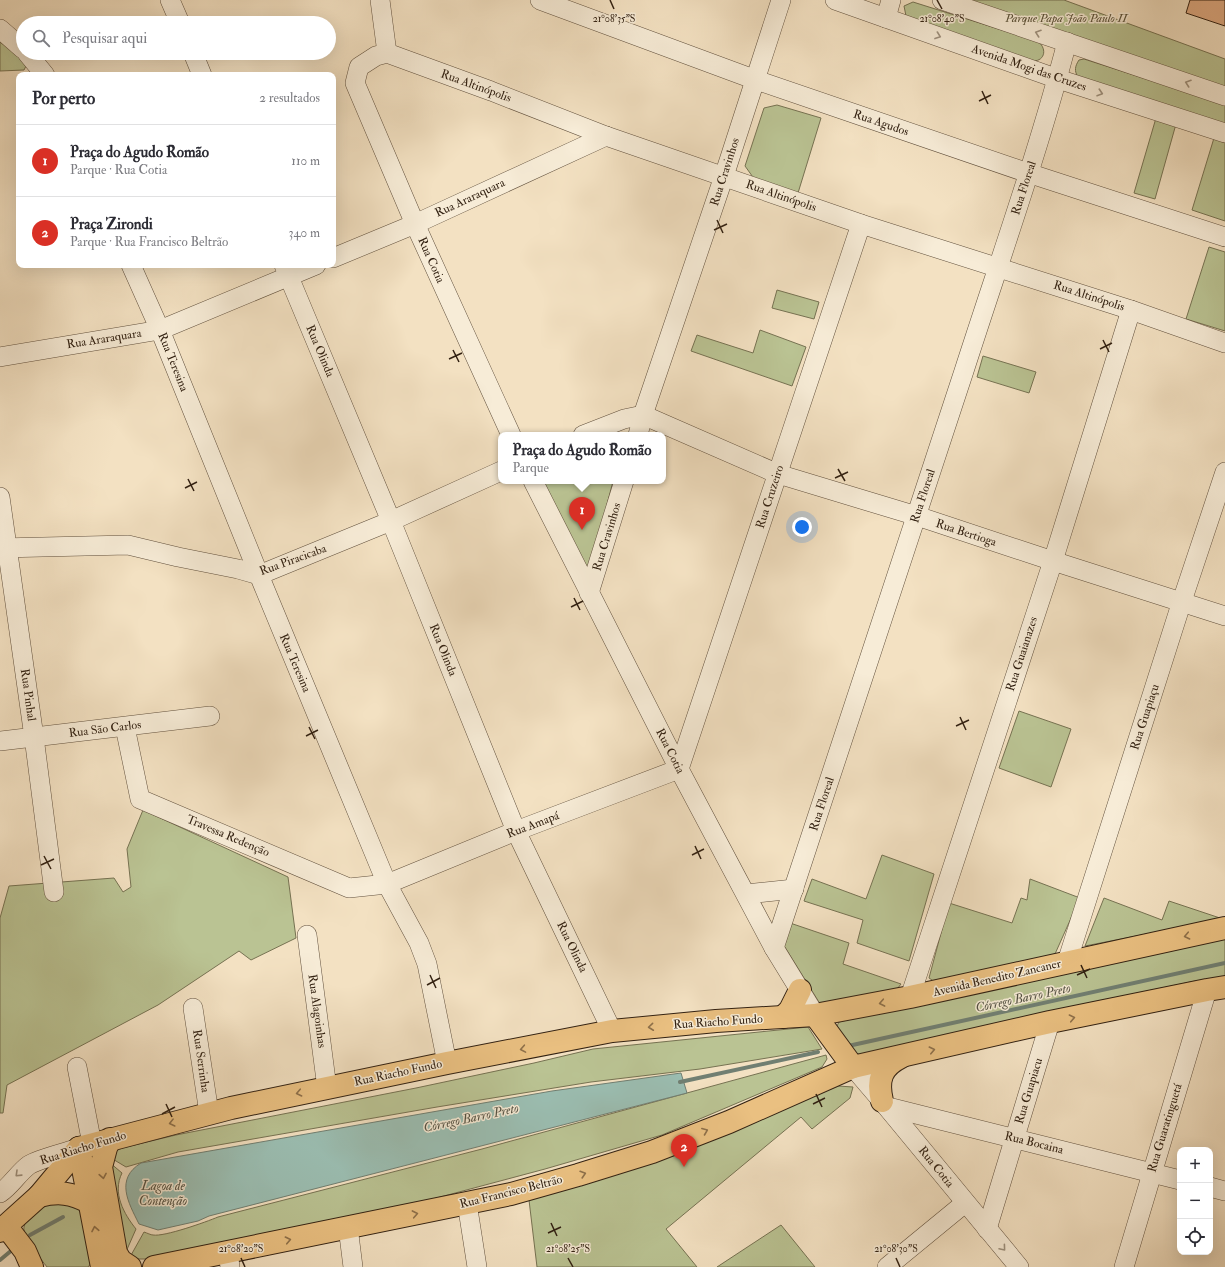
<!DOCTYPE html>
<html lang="pt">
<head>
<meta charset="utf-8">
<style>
	:root { --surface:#fff; --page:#f7f7f7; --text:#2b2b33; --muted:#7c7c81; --line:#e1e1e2; --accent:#d93025 }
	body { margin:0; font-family:"IM FELL Double Pica",serif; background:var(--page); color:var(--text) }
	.controls { position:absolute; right:12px; bottom:12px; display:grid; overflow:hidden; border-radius:8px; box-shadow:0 4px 16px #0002 }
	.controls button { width:36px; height:36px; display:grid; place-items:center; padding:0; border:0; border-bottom:1px solid var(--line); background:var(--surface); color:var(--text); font:20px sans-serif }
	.you { position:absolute; left:802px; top:527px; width:14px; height:14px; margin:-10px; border:3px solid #fff; border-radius:50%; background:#1a73e8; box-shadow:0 0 0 6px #1a73e833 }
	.badge { display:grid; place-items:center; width:26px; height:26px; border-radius:50%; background:var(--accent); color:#fff; font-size:13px; font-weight:700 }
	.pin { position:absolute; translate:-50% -33px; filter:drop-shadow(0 1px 2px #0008) }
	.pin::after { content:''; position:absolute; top:21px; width:14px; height:12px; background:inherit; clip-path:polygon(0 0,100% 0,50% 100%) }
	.popup { position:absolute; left:498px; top:432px; width:168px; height:52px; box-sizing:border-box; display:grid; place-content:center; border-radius:8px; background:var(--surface); filter:drop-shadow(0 1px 3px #0005); font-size:13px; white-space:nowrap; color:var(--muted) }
	.popup b { font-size:15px; color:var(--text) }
	.popup::after { content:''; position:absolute; left:50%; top:100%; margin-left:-8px; border:8px solid transparent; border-top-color:var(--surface) }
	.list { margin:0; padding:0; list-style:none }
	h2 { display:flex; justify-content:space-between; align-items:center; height:52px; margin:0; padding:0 16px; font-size:17px }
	h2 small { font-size:13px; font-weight:400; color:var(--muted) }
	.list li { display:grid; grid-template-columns:26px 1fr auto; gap:12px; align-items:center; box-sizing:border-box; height:72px; padding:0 16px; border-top:1px solid var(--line) }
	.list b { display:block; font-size:15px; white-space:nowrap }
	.list p { margin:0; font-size:13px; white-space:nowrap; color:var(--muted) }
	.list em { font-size:13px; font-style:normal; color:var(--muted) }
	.icon { flex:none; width:22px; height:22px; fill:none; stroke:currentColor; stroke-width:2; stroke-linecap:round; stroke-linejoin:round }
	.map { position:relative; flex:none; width:1225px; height:1267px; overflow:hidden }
	.search { position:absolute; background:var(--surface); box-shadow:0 4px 16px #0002; left:16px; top:16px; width:320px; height:44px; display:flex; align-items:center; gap:10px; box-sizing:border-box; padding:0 14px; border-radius:22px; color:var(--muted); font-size:15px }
	.panel { position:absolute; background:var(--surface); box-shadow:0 4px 16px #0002; left:16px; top:72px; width:320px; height:196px; border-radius:8px }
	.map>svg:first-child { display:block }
	.green { fill:#bac393; stroke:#767252 }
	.water { fill:#9bbeb2; stroke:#717f72 }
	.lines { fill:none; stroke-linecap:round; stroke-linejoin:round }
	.stream { stroke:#717f72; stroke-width:4 }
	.building { fill:#e0ac84; stroke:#322112 }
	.minor-casing { stroke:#62513e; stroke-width:20 }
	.major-casing { stroke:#322112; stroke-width:24 }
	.minor { stroke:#f7ecd7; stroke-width:19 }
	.major { stroke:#eac081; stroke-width:22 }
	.oneway { stroke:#9e917e }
	.oneway2 { stroke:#8e704a }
	.ticks { fill:none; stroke:#322112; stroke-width:1.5 }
	.labels { text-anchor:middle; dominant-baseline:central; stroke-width:3; stroke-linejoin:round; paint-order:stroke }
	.park-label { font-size:12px; font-style:italic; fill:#5b5239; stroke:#f7ecd7 }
	.street-label { font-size:12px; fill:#322112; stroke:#f7ecd7 }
	.water-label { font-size:13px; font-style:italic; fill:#525042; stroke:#f7ecd7 }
	.ticks-label { font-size:10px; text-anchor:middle; fill:#322112; stroke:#f7ecd7; stroke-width:3; stroke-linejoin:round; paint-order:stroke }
</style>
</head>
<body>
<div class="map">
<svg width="1225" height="1267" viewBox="0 0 1225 1267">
	<rect width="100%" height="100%" fill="#f3e1c2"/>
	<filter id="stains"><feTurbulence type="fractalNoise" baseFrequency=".005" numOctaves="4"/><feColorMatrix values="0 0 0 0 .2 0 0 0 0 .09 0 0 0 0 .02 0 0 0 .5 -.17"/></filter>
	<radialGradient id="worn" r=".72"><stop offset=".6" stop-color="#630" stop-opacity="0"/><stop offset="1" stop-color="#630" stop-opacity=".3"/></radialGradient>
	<g class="green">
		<path d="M959,0H1064L1225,59V88Z"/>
		<path d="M913,2L1037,41C1047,47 1046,61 1033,61L906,16L904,6Z"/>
		<path d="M0,42L23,58L27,64L24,70L0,71Z"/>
		<path d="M1084,59L1225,104V124L1078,77C1074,71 1075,66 1079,60Z"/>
		<path d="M777,105L821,118L798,193L755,180L745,166L764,108Z"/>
		<path d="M1156,118L1176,124L1155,199L1134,193Z"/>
		<path d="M1214,138L1225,142V221L1192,210Z"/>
		<path d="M1209,247L1225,252V331L1186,319Z"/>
		<path d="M777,290L819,302L814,319L772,308Z"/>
		<path d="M760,330L806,347L792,386L691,351L697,335L753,353Z"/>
		<path d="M983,356L1036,372L1029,393L977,377Z"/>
		<path d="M539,481H613L592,564L587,569Z"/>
		<path d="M1019,711L1071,729L1051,787L999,768Z"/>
		<path d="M143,810L288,877L296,938L251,960L239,951L158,1005L7,1085L3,1113H0V918L9,886L114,878L123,892L131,887L127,849Z"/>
		<path d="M882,855L934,874L909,961L857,943L863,920L804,901L812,879L866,899Z"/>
		<path d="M1030,879L1080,898L1055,954L938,984L929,978L949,903L1012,923L1021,898L1027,900Z"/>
		<path d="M1104,898L1162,920L1169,901L1223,919L1085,946Z"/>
		<path d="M790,923L849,943L843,964L901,984L894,993L822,1007L783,944Z"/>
		<path d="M1225,937V977L1195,981L1020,1018L862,1055L856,1053L836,1028L839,1022L1079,964Z"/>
		<path d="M808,1027L822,1049L700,1069L591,1082L437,1107L178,1152L126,1167L111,1158L116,1151L122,1148L176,1135L416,1088L534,1063L593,1049Z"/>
		<path d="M826,1055L827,1059L822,1067L662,1135L545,1169L429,1200L146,1259H137L130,1257L144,1232C147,1233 151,1235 153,1235C164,1237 206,1222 218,1217L482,1149Z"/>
		<path d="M838,1086L853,1087L850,1098L812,1129L801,1117L666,1229L697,1267H537L529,1200L725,1134Z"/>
		<path d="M109,1162L122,1173C112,1193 124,1214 136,1229L125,1254Z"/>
		<path d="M60,1203L78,1208L84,1213L92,1262L88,1267H47C41,1259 22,1237 24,1227C25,1220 34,1212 38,1207Z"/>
		<path d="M781,1225L815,1267H717Z"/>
	</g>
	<path class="water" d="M681,1073L687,1093L209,1216L198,1221L158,1230L139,1224C128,1202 115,1179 141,1163L552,1091Z"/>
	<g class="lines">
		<g class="stream">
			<path d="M848,1046L1225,963"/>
			<path d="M680,1082L818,1052"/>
			<path d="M30,1235L63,1217"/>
			<path d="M0,1260L12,1250"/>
		</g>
	</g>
	<path class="building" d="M1190,0H1225V26L1186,13Z"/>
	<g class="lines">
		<defs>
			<g id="minor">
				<path d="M170,0L180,23"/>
				<path d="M380,0L387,53"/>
				<path d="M540,0L756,80L1028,173L1225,237"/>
				<path d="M835,0L1058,79L1225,133"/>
				<path d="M942,0L1225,96"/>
				<path d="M886,18L891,0"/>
				<path d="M0,29L23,49"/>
				<path d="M27,53L45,75"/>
				<path d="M193,53L202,75"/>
				<path d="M333,258L415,224L606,136"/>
				<path d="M131,265L160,330L259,575L387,884L419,943L427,964L447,1063"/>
				<path d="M284,265L391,521L516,831L612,1031"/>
				<path d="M0,357L160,330L316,265"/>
				<path d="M643,415L778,474L917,516L1053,561L1225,616"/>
				<path d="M511,435L415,224L355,83L359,67L376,56L387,53L491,91L606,136L861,224L1131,310L1225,343"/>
				<path d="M583,435L624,419L643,415"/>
				<path d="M638,435L643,415L724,176L781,0"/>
				<path d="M533,481L679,769L774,948L815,1015"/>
				<path d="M0,497L34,737L54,892"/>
				<path d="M0,548L128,545L178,557L238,569L259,575L391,521L501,471"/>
				<path d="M589,593L624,481"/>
				<path d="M125,727L140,799L349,888L387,884L516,831L679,769L861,224"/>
				<path d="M0,741L210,716"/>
				<path d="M746,894L794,889"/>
				<path d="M307,935L327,1088"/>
				<path d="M774,948C838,756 902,564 964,371C999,262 1038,153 1067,42"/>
				<path d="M1067,962L1182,601L1225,472"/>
				<path d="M910,997L1053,561L1131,310"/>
				<path d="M193,1008L209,1113"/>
				<path d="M77,1067L92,1144"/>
				<path d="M853,1067L882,1101L1019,1267"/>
				<path d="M888,1107L1180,1180"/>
				<path d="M1210,1187L1225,1191"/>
				<path d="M0,1193C11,1186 18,1173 29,1165C38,1159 67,1152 79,1148"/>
				<path d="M467,1203L477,1267"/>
				<path d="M348,1227L353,1267"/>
				<path d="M987,1229L1050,1022"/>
				<path d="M228,1252L230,1267"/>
				<path d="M887,1267L965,1203"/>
				<path d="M1124,1267L1207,990"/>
			</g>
			<g id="major">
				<path d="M815,1015L853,1067"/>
				<path d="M783,1017L790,1010L800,990"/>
				<path d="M882,1101C877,1080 881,1067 901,1057"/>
				<path d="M110,1139L106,1148L101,1167L116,1253L121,1261L130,1267"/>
				<path d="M79,1148L231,1108L447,1063L612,1031L716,1021L815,1015L910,997L1225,928"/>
				<path d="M79,1148L102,1267"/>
				<path d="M39,1196C59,1191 71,1193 89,1202"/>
				<path d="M6,1226L25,1251L32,1267"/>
				<path d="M0,1231L39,1196L79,1148"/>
				<path d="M154,1267L511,1194L578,1175L652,1152L729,1122L853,1067L1050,1022L1207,990L1225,987"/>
			</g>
		</defs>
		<use href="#minor" class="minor-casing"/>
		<use href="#major" class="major-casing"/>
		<use href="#minor" class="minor"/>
		<use href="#major" class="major"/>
	</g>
	<defs><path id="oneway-chevron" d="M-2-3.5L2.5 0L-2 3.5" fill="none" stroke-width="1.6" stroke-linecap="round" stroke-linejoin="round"/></defs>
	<g class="oneway">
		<use href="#oneway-chevron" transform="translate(1038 33) rotate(-161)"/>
		<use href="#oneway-chevron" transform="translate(938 36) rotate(20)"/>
		<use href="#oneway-chevron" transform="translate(1188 83) rotate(-161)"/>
		<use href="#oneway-chevron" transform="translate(1100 93) rotate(18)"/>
		<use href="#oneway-chevron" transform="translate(18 1174) rotate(136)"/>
		<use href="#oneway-chevron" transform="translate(1003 1248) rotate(50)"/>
	</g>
	<g class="oneway2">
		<use href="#oneway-chevron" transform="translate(1187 936) rotate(168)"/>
		<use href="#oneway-chevron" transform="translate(882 1003) rotate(169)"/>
		<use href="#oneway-chevron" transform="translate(1072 1018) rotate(-12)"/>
		<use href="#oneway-chevron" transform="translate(651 1027) rotate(174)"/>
		<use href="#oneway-chevron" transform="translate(523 1049) rotate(170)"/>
		<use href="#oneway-chevron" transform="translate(932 1050) rotate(-13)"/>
		<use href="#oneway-chevron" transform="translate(299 1093) rotate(168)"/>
		<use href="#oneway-chevron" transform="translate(172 1123) rotate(166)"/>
		<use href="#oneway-chevron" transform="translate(705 1131) rotate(-22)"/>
		<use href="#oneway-chevron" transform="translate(583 1174) rotate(-17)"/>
		<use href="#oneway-chevron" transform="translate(103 1176) rotate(80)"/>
		<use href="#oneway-chevron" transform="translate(415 1214) rotate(-11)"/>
		<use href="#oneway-chevron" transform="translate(95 1229) rotate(-101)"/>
		<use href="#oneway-chevron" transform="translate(288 1240) rotate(-12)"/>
	</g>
	<path class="ticks" d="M610,0L614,9M937,0L942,9M982,91L988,104M979,101L991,95M717,220L723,233M714,230L727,224M1103,340L1109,352M1100,349L1112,343M453,350L459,362M449,359L462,353M838,469L845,481M835,478L848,472M188,479L194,491M185,488L197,482M574,598L580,610M571,607L583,601M960,717L966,730M956,726L969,720M309,727L315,739M306,736L318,730M695,846L701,859M692,855L704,849M44,856L51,869M41,865L54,859M1081,965L1087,978M430,975L436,988M1077,975L1090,969M427,985L440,978M816,1094L822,1107M166,1104L172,1117M813,1104L825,1098M162,1114L175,1107M551,1223L557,1236M548,1233L561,1227M241,1258L245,1267M568,1258L573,1267M896,1258L900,1267"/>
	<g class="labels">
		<g class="park-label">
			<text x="1066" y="18">Parque Papa João Paulo II</text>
		</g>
		<g class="street-label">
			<text transform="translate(1029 68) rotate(19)">Avenida Mogi das Cruzes</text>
			<text transform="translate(476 86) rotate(20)">Rua Altinópolis</text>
			<text transform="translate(881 123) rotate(19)">Rua Agudos</text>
			<text transform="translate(725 172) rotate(-72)">Rua Cravinhos</text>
			<text transform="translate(1024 188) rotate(-72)">Rua Floreal</text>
			<text transform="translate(781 196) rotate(19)">Rua Altinópolis</text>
			<text transform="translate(470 198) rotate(-25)">Rua Araraquara</text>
			<text transform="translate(431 260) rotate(66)">Rua Cotia</text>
			<text transform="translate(1089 296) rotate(18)">Rua Altinópolis</text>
			<text transform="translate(104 339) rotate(-9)">Rua Araraquara</text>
			<text transform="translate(320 351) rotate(67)">Rua Olinda</text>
			<text transform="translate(173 362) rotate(68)">Rua Teresina</text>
			<text transform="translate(923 496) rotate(-72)">Rua Floreal</text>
			<text transform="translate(770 497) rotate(-72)">Rua Cruzeiro</text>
			<text transform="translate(966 533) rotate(18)">Rua Bertioga</text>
			<text transform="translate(607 537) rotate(-73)">Rua Cravinhos</text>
			<text transform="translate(293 560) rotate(-20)">Rua Piracicaba</text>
			<text transform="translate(443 650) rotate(68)">Rua Olinda</text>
			<text transform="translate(1022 654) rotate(-72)">Rua Guaianazes</text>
			<text transform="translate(295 663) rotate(67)">Rua Teresina</text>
			<text transform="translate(28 695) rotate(82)">Rua Pinhal</text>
			<text transform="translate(1145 717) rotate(-72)">Rua Guapiaçu</text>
			<text transform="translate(105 729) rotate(-7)">Rua São Carlos</text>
			<text transform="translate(670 751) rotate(63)">Rua Cotia</text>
			<text transform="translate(822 804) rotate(-72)">Rua Floreal</text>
			<text transform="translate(533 825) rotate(-21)">Rua Amapá</text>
			<text transform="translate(228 836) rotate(23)">Travessa Redenção</text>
			<text transform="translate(572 947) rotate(64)">Rua Olinda</text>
			<text transform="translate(997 978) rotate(-13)">Avenida Benedito Zancaner</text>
			<text transform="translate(317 1011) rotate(82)">Rua Alagoinhas</text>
			<text transform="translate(718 1022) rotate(-4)">Rua Riacho Fundo</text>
			<text transform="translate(201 1061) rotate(82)">Rua Serrinha</text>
			<text transform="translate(398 1073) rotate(-12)">Rua Riacho Fundo</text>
			<text transform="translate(1029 1091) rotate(-73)">Rua Guapiacu</text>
			<text transform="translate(1165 1128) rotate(-73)">Rua Guaratinguetá</text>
			<text transform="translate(1034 1143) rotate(14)">Rua Bocaina</text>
			<text transform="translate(83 1148) rotate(-17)">Rua Riacho Fundo</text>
			<text transform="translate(936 1167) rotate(51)">Rua Cotia</text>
			<text transform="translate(511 1192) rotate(-14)">Rua Francisco Beltrão</text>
		</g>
		<g class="water-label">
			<text transform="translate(1023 998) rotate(-12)">Córrego Barro Preto</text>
			<text transform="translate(471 1118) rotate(-12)">Córrego Barro Preto</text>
			<text x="163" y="1186">Lagoa de<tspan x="163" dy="15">Contenção</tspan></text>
		</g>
	</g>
	<g class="ticks-label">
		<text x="614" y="22">21°08'35"S</text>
		<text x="942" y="22">21°08'40"S</text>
		<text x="241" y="1252">21°08'20"S</text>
		<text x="568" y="1252">21°08'25"S</text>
		<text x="896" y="1252">21°08'30"S</text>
	</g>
	<rect width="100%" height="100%" filter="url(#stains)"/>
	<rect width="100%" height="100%" fill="url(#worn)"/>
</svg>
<div class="controls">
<button>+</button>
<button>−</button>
<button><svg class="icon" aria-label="locate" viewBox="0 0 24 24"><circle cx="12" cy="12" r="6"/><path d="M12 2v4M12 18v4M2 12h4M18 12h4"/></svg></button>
</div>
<div class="you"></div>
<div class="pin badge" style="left:582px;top:530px">1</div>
<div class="popup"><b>Praça do Agudo Romão</b>Parque</div>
<div class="pin badge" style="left:684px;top:1167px">2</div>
<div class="search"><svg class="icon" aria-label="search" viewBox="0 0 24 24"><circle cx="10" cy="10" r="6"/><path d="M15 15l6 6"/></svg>Pesquisar aqui</div>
<section class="panel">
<h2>Por perto<small>2 resultados</small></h2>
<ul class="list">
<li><span class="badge">1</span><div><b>Praça do Agudo Romão</b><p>Parque · Rua Cotia</p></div><em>110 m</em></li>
<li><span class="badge">2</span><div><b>Praça Zirondi</b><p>Parque · Rua Francisco Beltrão</p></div><em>340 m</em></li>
</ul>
</section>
</div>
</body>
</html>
